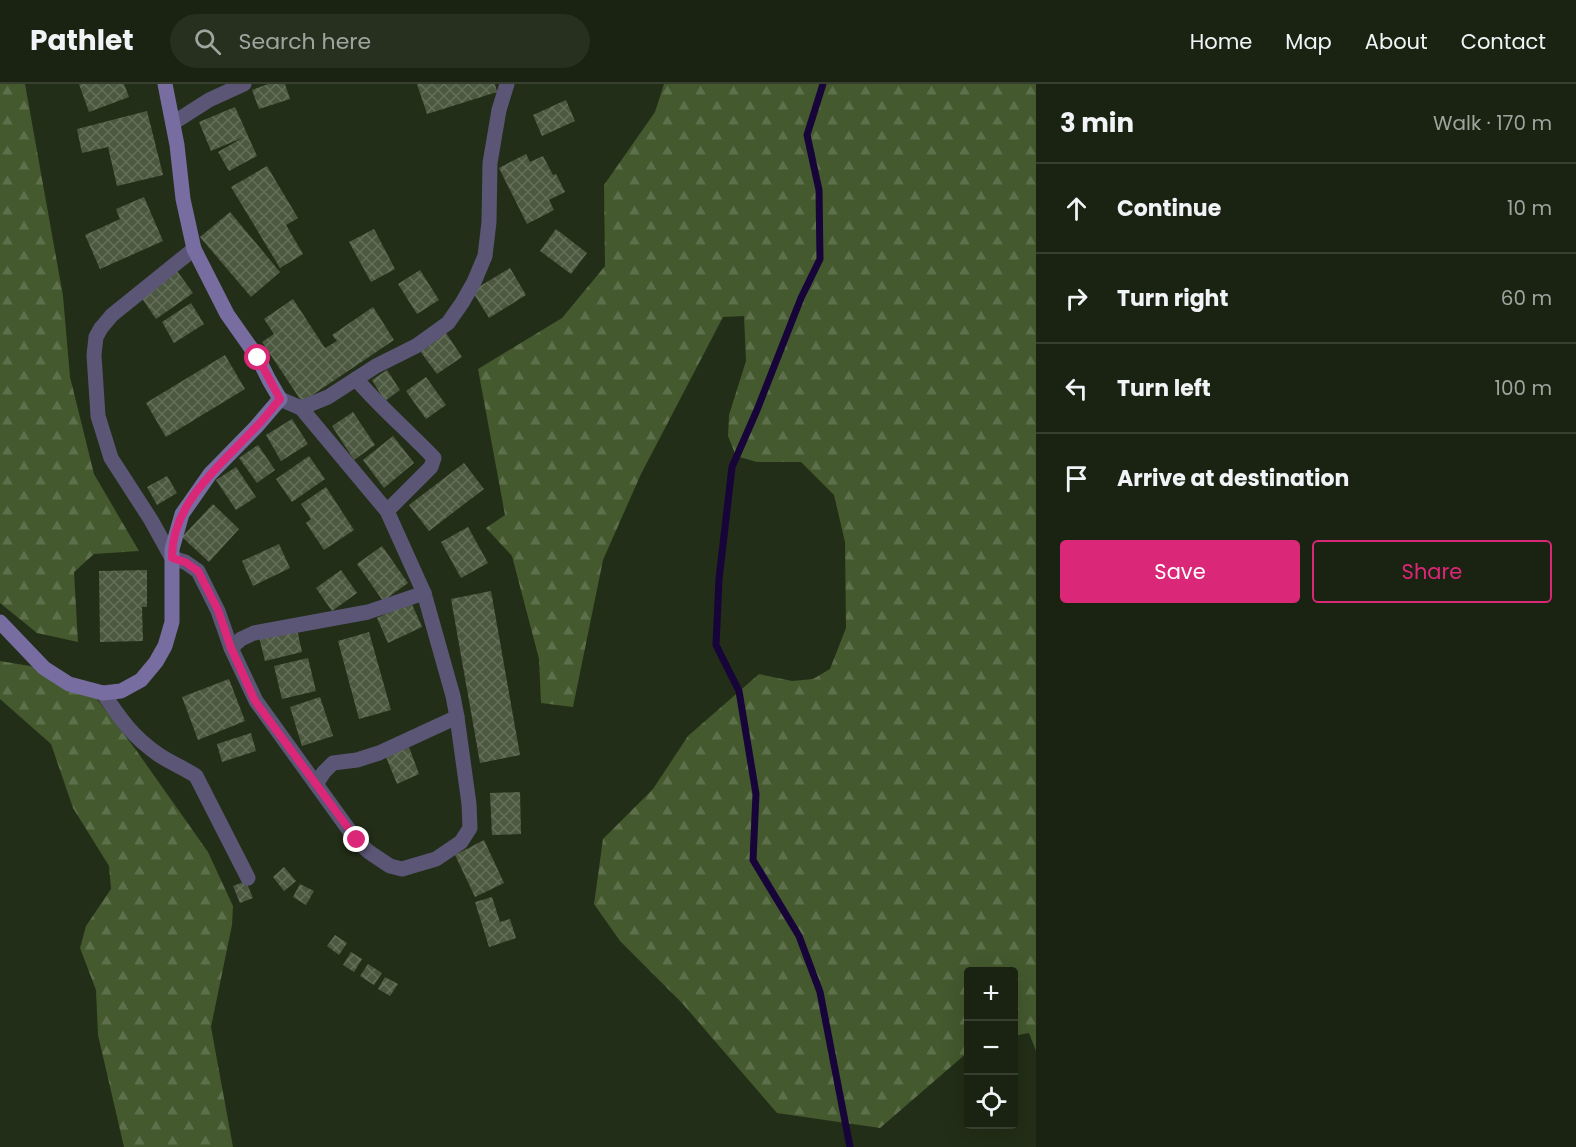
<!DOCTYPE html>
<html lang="en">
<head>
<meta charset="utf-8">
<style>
	:root { --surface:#1a2211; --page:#272f1f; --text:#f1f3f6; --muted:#9fa49f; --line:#383f31; --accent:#db2777 }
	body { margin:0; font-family:Poppins,sans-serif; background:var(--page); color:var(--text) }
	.controls { position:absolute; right:18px; bottom:18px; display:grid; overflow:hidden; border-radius:6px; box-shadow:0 6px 24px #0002 }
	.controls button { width:54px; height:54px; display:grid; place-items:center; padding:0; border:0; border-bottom:2px solid var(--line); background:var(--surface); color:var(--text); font:30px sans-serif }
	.stop { position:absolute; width:18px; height:18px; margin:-14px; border:4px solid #db2777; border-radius:50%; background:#fff }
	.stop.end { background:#db2777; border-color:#fff; box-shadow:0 2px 6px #0008 }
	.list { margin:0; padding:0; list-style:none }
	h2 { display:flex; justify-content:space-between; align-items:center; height:78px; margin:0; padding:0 24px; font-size:26px }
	h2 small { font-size:20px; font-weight:400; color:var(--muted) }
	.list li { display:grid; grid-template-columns:39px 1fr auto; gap:18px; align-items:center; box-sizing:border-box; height:90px; padding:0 24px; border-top:2px solid var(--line) }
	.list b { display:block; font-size:22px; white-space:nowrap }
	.list em { font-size:20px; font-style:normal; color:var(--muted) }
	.actions { display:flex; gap:12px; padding:18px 24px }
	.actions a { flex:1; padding:14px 0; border:2px solid var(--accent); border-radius:6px; text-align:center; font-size:21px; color:var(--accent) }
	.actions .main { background:var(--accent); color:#fff }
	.icon { flex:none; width:33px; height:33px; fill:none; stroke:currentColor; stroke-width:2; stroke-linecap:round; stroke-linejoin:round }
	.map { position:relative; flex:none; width:1036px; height:1063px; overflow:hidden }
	header { display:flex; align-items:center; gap:36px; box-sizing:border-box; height:84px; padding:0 30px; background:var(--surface); border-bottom:2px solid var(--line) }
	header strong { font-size:28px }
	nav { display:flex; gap:33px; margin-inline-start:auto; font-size:21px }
	.search { width:420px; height:54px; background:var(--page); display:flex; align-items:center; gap:15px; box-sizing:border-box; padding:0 21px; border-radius:33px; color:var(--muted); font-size:22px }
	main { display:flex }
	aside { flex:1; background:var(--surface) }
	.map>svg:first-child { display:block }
	.forest { fill:url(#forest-firs) }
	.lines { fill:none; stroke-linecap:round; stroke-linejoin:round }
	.stream { stroke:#170439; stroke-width:7 }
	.building { fill:url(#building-cross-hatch) }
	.street { stroke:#5b5676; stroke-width:15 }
	.secondary { stroke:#776da1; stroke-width:15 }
	.route { stroke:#db2777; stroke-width:8 }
</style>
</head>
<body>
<header>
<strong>Pathlet</strong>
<div class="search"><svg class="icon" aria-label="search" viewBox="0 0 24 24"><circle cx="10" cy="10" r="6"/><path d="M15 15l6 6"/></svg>Search here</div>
<nav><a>Home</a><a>Map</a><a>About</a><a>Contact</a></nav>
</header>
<main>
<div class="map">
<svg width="1036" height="1063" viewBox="0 0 1036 1063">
	<defs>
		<pattern id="forest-firs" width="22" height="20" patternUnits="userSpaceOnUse" patternTransform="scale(1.5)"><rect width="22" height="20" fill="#44592e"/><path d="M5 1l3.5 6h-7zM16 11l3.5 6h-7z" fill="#5e704b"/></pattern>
		<pattern id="building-cross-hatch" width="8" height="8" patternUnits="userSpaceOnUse" patternTransform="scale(1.5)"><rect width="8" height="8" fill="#4c5940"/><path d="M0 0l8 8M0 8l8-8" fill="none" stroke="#65705a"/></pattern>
	</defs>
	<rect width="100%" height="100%" fill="#222e17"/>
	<g class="forest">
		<path d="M0,0H25L63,212L70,293L94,390L139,467L94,470L74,488L78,558L37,549L0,519Z"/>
		<path d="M664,0H1036V967L1029,949L1014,952V888H969L968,968L880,1044L777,1029L682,919L620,857L594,820L603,755L653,705L688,652L759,590L792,597L813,595L830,585L846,544L845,458L834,411L801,378H757L736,372L728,352L729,331L746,277L744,232L723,233L641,390L603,476L573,623L541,619L539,575L512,472L486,444L505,431L478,285L562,234L605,182L604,101L655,28Z"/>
		<path d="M0,577L42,584L90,606L136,666L208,768L233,822L232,841L211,943L233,1063H124L98,951L96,906L80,864L86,842L111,805L109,782L73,724L51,660L0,615Z"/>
	</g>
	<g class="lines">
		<path class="stream" d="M823,0L807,51L819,106L820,175L801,214L757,326L732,383L719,495L716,561L739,607L756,710L753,776L799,852L820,908L850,1063"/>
	</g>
	<g class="building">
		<path d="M79,0H124L129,13L89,28Z"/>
		<path d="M268,0H285L290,15L259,25L252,6Z"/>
		<path d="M417,0H495L497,8L427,30Z"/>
		<path d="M566,16L575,37L542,52L533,31Z"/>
		<path d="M235,23L257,72L229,87L218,68L244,53L211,67L199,38Z"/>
		<path d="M147,27L163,91L117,102L108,63L82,69L77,45Z"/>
		<path d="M526,70L530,78L543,72L553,91L556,90L565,108L549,116L554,126L527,140L499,84Z"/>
		<path d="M267,82L298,134L286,141L303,170L280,184L231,103Z"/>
		<path d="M144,113L163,157L100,185L85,151L120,135L116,125Z"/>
		<path d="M230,128L280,188L251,213L200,153Z"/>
		<path d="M374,145L395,185L371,198L349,158Z"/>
		<path d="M556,145L587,169L571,190L540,167Z"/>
		<path d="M510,184L526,211L489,234L472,207Z"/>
		<path d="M420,186L439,216L417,230L398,200Z"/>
		<path d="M177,187L193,209L156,235L141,213Z"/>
		<path d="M293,215L325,264L337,257L332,251L373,223L394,256L302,318L262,258L274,250L264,235Z"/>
		<path d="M191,219L204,240L174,259L162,238Z"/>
		<path d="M446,249L462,273L437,290L420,267Z"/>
		<path d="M225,271L245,305L166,353L146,319Z"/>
		<path d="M387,286L400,306L385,317L372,296Z"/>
		<path d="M426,293L446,321L426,335L406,307Z"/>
		<path d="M353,328L375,361L354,376L332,342Z"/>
		<path d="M292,335L308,360L281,377L266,351Z"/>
		<path d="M393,352L414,379L384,404L363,376Z"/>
		<path d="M258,361L275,386L257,399L239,374Z"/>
		<path d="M309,372L325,395L292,418L276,395Z"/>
		<path d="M464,379L484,405L429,447L409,421Z"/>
		<path d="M236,383L256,413L236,426L216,396Z"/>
		<path d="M167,392L177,409L157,421L147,403Z"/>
		<path d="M326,403L354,446L324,466L306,439L311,435L301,420Z"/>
		<path d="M213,420L239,445L209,478L182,453Z"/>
		<path d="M468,443L488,479L461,494L441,458Z"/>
		<path d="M279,460L290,484L253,502L242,477Z"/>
		<path d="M382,462L408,499L383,517L357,480Z"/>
		<path d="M147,486V523H142L143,557L100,558L99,487Z"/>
		<path d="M341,486L357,509L332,527L316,504Z"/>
		<path d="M491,507L520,671L480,679L451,515Z"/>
		<path d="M411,518L422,543L388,559L377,534Z"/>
		<path d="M297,545L302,568L265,577L259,553Z"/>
		<path d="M369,548L391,626L359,635L338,557Z"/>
		<path d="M308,574L316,607L282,615L274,582Z"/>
		<path d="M229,595L245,637L198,656L182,613Z"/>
		<path d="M320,613L333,652L302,662L290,623Z"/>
		<path d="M251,649L256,667L222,678L217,660Z"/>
		<path d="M409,663L419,690L397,700L386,673Z"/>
		<path d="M520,708L521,750L492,751L490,709Z"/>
		<path d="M484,756L504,799L475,813L455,771Z"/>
		<path d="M284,783L296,797L284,807L273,793Z"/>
		<path d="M246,797L253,814L240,819L233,802Z"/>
		<path d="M300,800L314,807L306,821L293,813Z"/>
		<path d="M492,813L500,838L510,835L516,854L489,863L475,818Z"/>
		<path d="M335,851L347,859L339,871L327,862Z"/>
		<path d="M351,868L362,875L354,888L343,881Z"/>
		<path d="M368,880L382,889L374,901L360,892Z"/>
		<path d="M385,893L398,900L390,912L378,905Z"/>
	</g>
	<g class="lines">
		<g class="street">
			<path d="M173,39L209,16L244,0"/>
			<path d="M194,165L112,231L101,244L96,253L94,271L98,332L111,374L151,436L172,474L185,478L198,487L218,527L231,564L256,617L357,757L369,768L390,782L402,785L436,775L461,758L470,744L469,720L457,633L453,612L424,509L387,427L301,324"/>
			<path d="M356,295C380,323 408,347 434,374L431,383L387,427"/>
			<path d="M280,315L301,324L328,313L376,282L416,262L448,239L462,219L474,198L485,172L489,138L490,79L499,26L507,0"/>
			<path d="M231,564L241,555L254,549L368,528L424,509"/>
			<path d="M103,609C121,636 133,653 159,671C171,679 184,684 196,692L248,794"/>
			<path d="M316,700L324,688L333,679L357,676L379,669L457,633"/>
		</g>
		<path class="secondary" d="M0,538L44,584L69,600L103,609L121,607L141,596L156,578L165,562L172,538V465L182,430L210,390L256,343L280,315L269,296L258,274L227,230L194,165L183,115L177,61L165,0"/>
	</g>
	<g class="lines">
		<path class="route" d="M258,274L280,315C272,324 265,334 256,343C222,380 171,419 172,474L185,478L198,487L218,526L231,564L255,617L357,756"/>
	</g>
</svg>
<div class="controls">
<button>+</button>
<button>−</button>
<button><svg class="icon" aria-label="locate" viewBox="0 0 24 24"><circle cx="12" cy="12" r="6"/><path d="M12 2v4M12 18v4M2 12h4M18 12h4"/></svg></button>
</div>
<div class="stop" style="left:258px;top:274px"></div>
<div class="stop end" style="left:357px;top:756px"></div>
</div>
<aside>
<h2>3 min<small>Walk · 170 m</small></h2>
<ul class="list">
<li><svg class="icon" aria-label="ahead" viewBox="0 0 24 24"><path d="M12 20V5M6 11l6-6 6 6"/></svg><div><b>Continue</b></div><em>10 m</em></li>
<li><svg class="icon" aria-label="right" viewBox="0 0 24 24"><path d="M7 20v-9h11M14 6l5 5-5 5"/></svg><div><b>Turn right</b></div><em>60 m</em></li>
<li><svg class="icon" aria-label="left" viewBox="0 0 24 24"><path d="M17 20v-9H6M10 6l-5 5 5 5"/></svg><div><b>Turn left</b></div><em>100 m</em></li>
<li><svg class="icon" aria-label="arrive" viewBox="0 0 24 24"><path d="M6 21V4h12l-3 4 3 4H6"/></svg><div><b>Arrive at destination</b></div></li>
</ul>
<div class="actions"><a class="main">Save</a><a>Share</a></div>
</aside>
</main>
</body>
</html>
